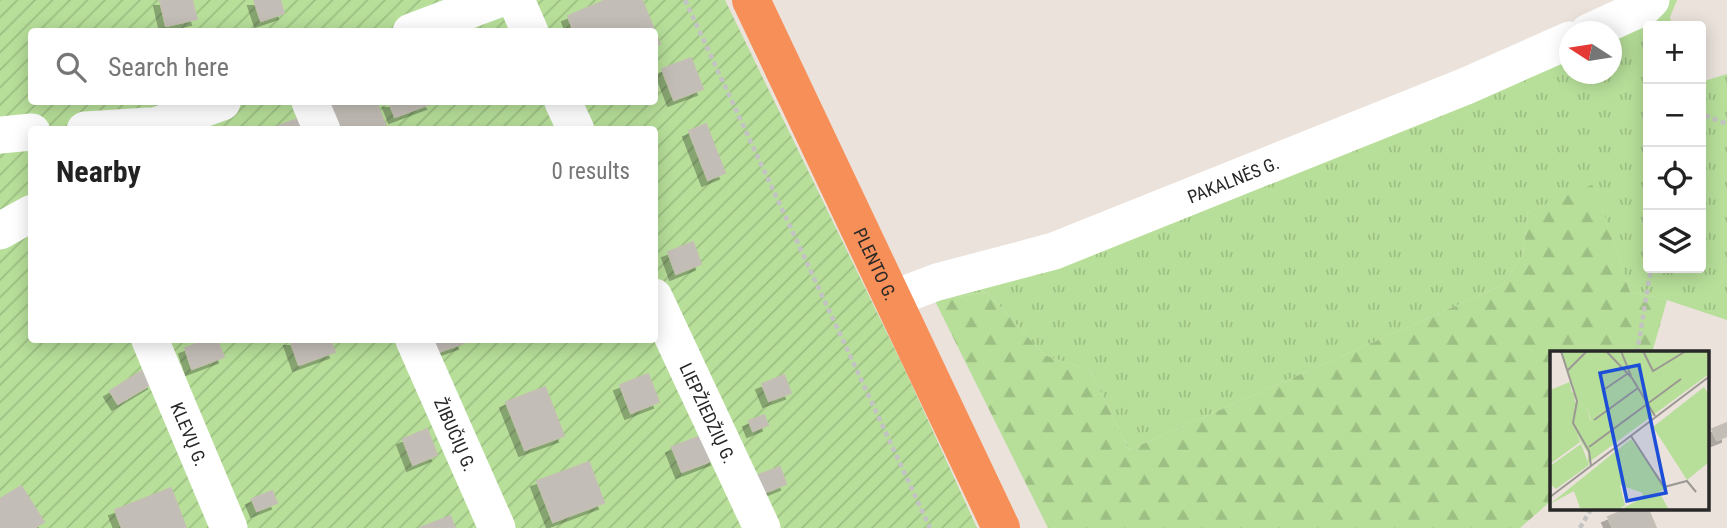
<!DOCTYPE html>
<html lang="en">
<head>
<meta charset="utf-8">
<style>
	:root { --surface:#fff; --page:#f6f6f6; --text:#222; --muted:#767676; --line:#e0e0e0 }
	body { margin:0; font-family:"Roboto Condensed",sans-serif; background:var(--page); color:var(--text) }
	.controls { position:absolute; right:21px; top:21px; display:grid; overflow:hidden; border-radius:7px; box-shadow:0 4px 18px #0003 }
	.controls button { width:63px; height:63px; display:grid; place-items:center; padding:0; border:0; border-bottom:2px solid var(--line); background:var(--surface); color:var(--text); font:35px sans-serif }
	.compass { position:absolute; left:1559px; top:21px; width:63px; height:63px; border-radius:50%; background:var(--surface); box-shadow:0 4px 18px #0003; rotate:282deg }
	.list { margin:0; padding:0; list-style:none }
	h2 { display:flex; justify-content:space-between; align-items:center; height:91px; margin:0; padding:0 28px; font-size:30px }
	h2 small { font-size:23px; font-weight:400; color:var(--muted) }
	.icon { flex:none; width:38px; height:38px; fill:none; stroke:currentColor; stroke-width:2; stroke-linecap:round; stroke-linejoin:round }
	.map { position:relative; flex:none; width:1727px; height:528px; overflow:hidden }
	.search { position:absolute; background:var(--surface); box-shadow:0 4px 18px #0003; left:28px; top:28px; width:630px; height:77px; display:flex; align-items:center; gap:18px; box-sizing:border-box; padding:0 24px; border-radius:7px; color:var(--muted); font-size:26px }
	.panel { position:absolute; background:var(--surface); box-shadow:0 4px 18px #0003; left:28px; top:126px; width:630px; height:217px; border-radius:7px }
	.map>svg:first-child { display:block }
	.grass { fill:url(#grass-tufts) }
	.forest { fill:url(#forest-firs) }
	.garden { fill:url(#garden-furrows); fill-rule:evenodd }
	.building { fill:#c2bdb6; stroke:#c5beb5; stroke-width:2; filter:url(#shadow) }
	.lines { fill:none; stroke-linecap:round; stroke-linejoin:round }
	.path { stroke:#c3c3c3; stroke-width:4.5; stroke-dasharray:5 3.5; stroke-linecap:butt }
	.minor { stroke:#fff; stroke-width:37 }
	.highway { stroke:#f78f59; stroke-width:38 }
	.labels { text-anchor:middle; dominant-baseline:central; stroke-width:7; stroke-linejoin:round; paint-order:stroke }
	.street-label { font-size:18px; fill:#282828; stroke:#fff }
	.inset-road { fill:none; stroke:#9c9893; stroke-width:2 }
	.view { fill:#1d4ed8; fill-opacity:0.15; stroke:#1d4ed8; stroke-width:3.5 }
	.inset-edge { fill:none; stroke:#282828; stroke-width:3.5 }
</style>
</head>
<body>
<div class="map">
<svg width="1727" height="528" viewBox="0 0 1727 528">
	<defs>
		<pattern id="grass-tufts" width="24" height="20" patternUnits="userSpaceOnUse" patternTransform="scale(1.75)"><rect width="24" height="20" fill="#b7df99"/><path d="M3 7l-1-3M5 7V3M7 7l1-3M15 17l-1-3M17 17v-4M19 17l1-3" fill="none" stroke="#9dbf84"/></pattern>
		<pattern id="forest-firs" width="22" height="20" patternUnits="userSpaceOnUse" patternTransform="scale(1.75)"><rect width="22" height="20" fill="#b7df99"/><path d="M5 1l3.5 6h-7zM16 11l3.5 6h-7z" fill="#9dbf84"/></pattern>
		<pattern id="garden-furrows" width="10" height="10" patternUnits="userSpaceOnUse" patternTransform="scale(1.75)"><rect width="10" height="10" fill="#b7df99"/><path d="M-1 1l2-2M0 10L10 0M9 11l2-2" fill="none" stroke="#9dbf84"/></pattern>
		<filter id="shadow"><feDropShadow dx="-6" dy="6" stdDeviation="0" flood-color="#0004"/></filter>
	</defs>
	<rect width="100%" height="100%" fill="#eae2db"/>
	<path class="grass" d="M1651,0H1677L1670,17L1672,26H1648V268H1701V82L1727,74V320L1667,300L1630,292L1594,185L1528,212L1523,254L1503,285L1129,450L1090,370L1044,355L987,292L935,301L1569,38L1570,74H1612V32Z"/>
	<path class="forest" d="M1594,184L1630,292L1667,300L1652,353H1552V500L1520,528H1048L935,301L987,292L1044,355L1090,370L1129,450L1503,285L1523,254L1528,212Z"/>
	<path class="garden" d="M0,0H725L905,370L977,528H0ZM32,32H654V102H32ZM32,130H654V340H32Z"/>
	<g class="building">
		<path d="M160,0H192L197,19L166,26Z"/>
		<path d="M254,0H280L284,13L261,21Z"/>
		<path d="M606,0H642L660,44L654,46V32H574L568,16Z"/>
		<path d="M691,58L703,89L674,100L662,69Z"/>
		<path d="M336,102H376L387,129L338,130L328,104Z"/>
		<path d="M389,102H431L432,103L395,117Z"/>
		<path d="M297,119L301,130H268Z"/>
		<path d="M706,124L725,173L708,180L689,131Z"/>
		<path d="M693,242L701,264L676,274L668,252Z"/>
		<path d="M207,340H217L224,357L192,369L185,348Z"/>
		<path d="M290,340H330L335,352L299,365Z"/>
		<path d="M425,340H462L464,343L430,355Z"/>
		<path d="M145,369L153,383L118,404L110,391Z"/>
		<path d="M648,374L659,402L631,413L620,385Z"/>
		<path d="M784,375L791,393L769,401L762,384Z"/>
		<path d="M545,387L564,436L525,450L506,402Z"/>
		<path d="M764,415L768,425L753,431L749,421Z"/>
		<path d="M1727,423V436L1717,440L1712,429Z"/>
		<path d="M427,429L437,455L413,465L403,439Z"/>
		<path d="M706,434L716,459L682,472L672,447Z"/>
		<path d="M589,462L604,503L553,522L537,481Z"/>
		<path d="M780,467L786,484L762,494L755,476Z"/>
		<path d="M21,486L44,522L34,528H0V499Z"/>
		<path d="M171,488L186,528H122L115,510Z"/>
		<path d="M272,491L277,503L257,511L252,499Z"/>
		<path d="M1627,509H1648L1656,528H1613L1608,517Z"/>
		<path d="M450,516L455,528H420Z"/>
	</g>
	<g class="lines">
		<g class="path">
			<path d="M685,0L930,528"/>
			<path d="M1701,108L1704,115L1727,124"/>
			<path d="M1637,353L1651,268"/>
			<path d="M1580,528L1591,509"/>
		</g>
		<g class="minor">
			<path d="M516,0L530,32"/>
			<path d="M411,32L496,0"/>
			<path d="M1589,32L1644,7L1651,0"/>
			<path d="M310,102L322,130"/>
			<path d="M563,102L576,130"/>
			<path d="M85,130L148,126"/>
			<path d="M144,130L222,102"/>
			<path d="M0,135L32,132"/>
			<path d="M0,231L32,213"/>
			<path id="s1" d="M654,297L762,528"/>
			<path id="s2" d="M892,299L937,282L1054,251L1466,86L1570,40"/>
			<path id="s3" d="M150,340L229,528"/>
			<path id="s4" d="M414,340L497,528"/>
		</g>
		<path class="highway" id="s5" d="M751,0L1001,528"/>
	</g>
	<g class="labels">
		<g class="street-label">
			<text stroke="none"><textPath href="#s2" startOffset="362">PAKALNĖS G.</textPath></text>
			<text stroke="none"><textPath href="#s5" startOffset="292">PLENTO G.</textPath></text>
			<text stroke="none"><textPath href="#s1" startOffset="128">LIEPŽIEDŽIŲ G.</textPath></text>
			<text stroke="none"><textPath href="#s3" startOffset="102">KLEVŲ G.</textPath></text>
			<text stroke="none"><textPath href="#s4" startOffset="103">ŽIBUČIŲ G.</textPath></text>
		</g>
	</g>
	<g transform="translate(1550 351)">
		<rect width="159" height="159" fill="#eae2db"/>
		<path d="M154,36L159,44V111L137,129L103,76ZM24,40L25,52L0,71V60ZM81,88L117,137L109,141L119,159L68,160L92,147L94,131L73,105Z" fill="#b7df99"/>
		<path d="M20,31L22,43L0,60V39ZM27,50L37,57L41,72L27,84L30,91L0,113V71ZM81,88L73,105L100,135L93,142L70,134L75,154L68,159L30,157L24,140L0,153ZM31,93L39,114L6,138L0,133V115Z" fill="#b7df99"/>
		<path d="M10,0H159V23L38,112V102L27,84L41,69L37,57L27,50Z" fill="#b7df99"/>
		<path class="inset-road" d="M11,0L27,50L23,72L39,100L41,115M56,0L82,27L105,65M71,0L81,25M93,0L103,20L136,0M17,20L37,0M52,40L77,23M44,69L88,37M81,85L114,136L137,130L146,141M39,96L131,28M0,146L160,25"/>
		<path class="view" d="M89,14L116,142L77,150L50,22Z"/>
		<rect width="159" height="159" class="inset-edge"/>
	</g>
</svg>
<div class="controls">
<button>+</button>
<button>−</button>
<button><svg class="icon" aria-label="locate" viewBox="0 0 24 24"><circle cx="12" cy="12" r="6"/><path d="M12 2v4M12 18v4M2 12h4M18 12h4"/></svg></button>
<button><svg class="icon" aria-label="layers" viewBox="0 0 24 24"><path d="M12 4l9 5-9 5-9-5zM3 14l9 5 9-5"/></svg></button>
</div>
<svg class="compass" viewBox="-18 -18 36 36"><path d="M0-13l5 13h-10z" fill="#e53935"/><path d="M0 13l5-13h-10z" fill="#767676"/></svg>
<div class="search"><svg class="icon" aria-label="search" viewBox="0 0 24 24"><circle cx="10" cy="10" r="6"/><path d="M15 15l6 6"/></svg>Search here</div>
<section class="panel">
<h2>Nearby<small>0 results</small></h2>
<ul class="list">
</ul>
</section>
</div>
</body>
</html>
